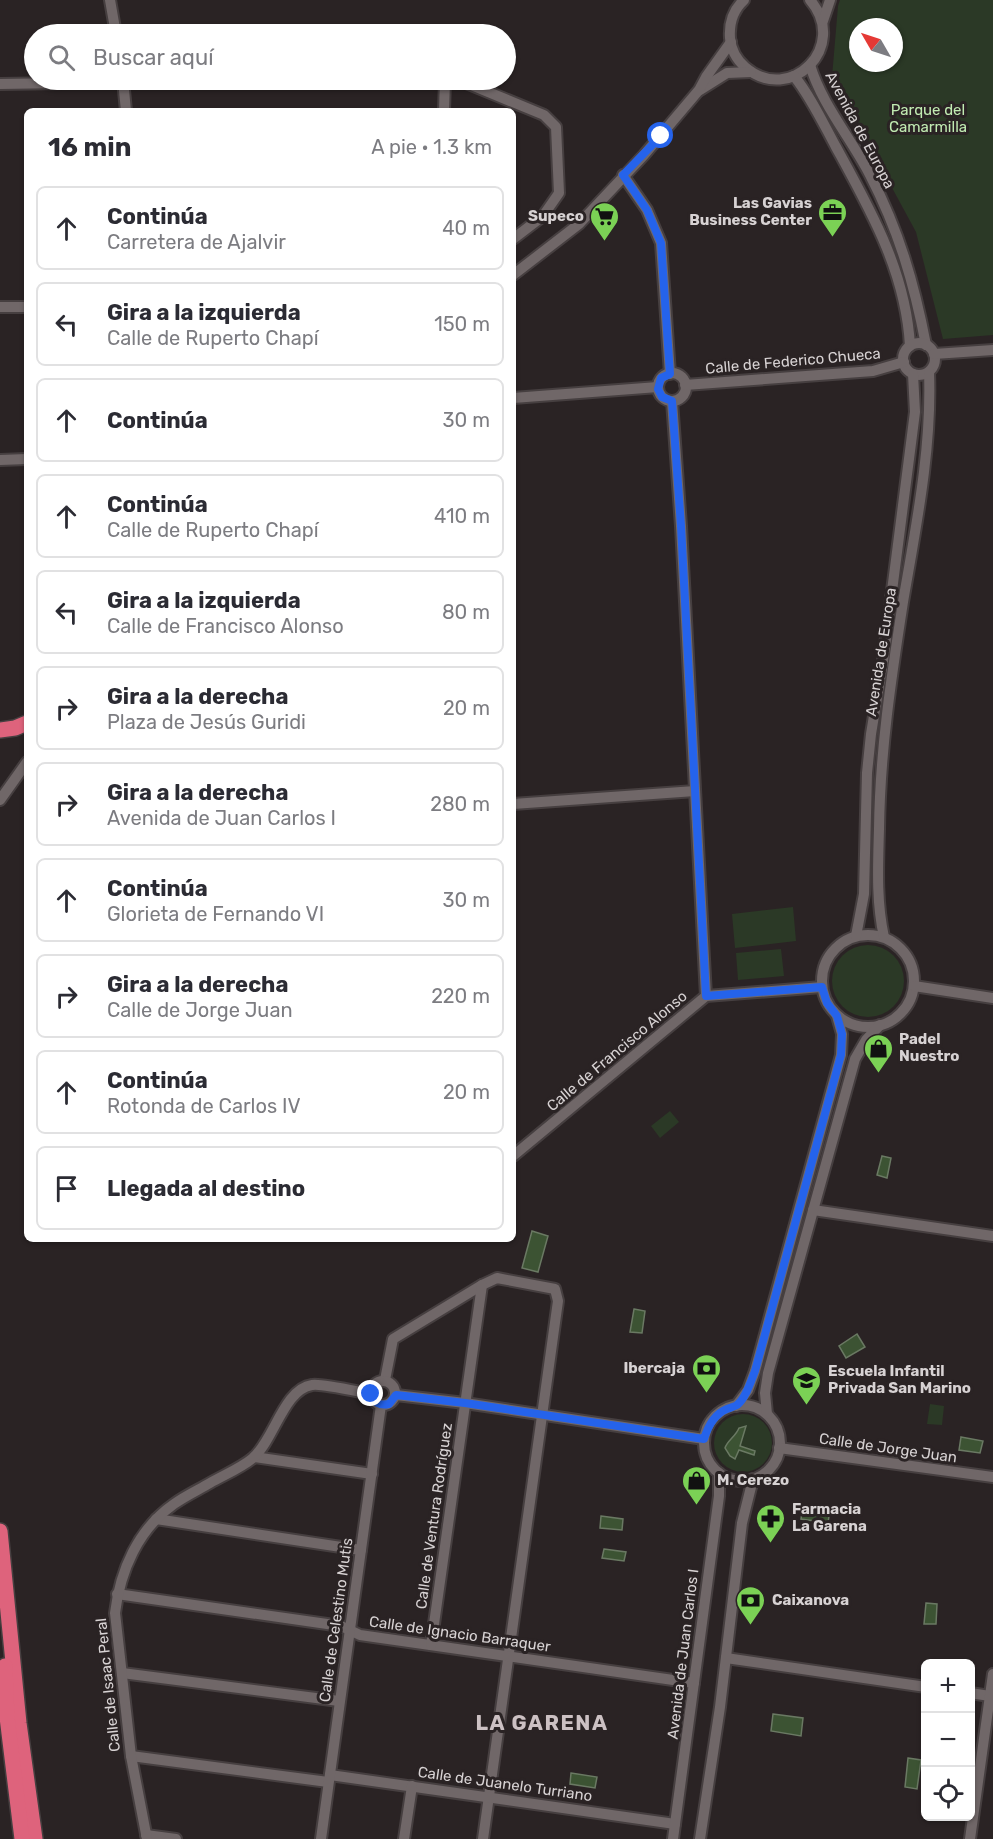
<!DOCTYPE html>
<html lang="es">
<head>
<meta charset="utf-8">
<style>
	:root { --surface:#fff; --page:#f7f7f7; --text:#2b2b33; --muted:#7c7c81; --line:#e1e1e2 }
	body { margin:0; font-family:Rubik,sans-serif; background:var(--page); color:var(--text) }
	.controls { position:absolute; right:18px; bottom:18px; display:grid; overflow:hidden; border-radius:9px; box-shadow:0 2px 4px #0004 }
	.controls button { width:54px; height:54px; display:grid; place-items:center; padding:0; border:0; border-bottom:2px solid var(--line); background:var(--surface); color:var(--text); font:30px sans-serif }
	.compass { position:absolute; left:849px; top:18px; width:54px; height:54px; border-radius:50%; background:var(--surface); box-shadow:0 2px 4px #0004; rotate:309deg }
	.stop { position:absolute; width:18px; height:18px; margin:-14px; border:4px solid #2563eb; border-radius:50%; background:#fff }
	.stop.end { background:#2563eb; border-color:#fff; box-shadow:0 2px 6px #0008 }
	.list { margin:0; padding:0; list-style:none }
	h2 { display:flex; justify-content:space-between; align-items:center; height:78px; margin:0; padding:0 24px; font-size:26px }
	h2 small { font-size:20px; font-weight:400; color:var(--muted) }
	.list li { display:grid; grid-template-columns:39px 1fr auto; gap:18px; align-items:center; box-sizing:border-box; height:84px; margin:0 12px 12px; padding:0 12px; border:2px solid var(--line); border-radius:9px }
	.list b { display:block; font-size:22px; white-space:nowrap }
	.list p { margin:0; font-size:20px; white-space:nowrap; color:var(--muted) }
	.list em { font-size:20px; font-style:normal; color:var(--muted) }
	.icon { flex:none; width:33px; height:33px; fill:none; stroke:currentColor; stroke-width:2; stroke-linecap:round; stroke-linejoin:round }
	.map { position:relative; flex:none; width:993px; height:1839px; overflow:hidden }
	.search { position:absolute; background:var(--surface); box-shadow:0 2px 4px #0004; left:24px; top:24px; width:492px; height:66px; display:flex; align-items:center; gap:15px; box-sizing:border-box; padding:0 21px; border-radius:33px; color:var(--muted); font-size:22px }
	.panel { position:absolute; background:var(--surface); box-shadow:0 2px 4px #0004; left:24px; top:108px; width:492px; height:1134px; border-radius:9px }
	.map>svg:first-child { display:block }
	.green { fill:#2b3926; fill-rule:evenodd }
	.water { fill:#3c5333; stroke:#6a7963; stroke-width:1.5 }
	.lines { fill:none; stroke-linecap:round; stroke-linejoin:round }
	.minor-casing { stroke:#463f40; stroke-width:14 }
	.highway-casing { stroke:#463f40; stroke-width:18 }
	.minor { stroke:#706768; stroke-width:10 }
	.highway { stroke:#de637c; stroke-width:15 }
	.route { stroke:#2563eb; stroke-width:8 }
	.labels { text-anchor:middle; dominant-baseline:central; stroke-width:6; stroke-linejoin:round; paint-order:stroke }
	.park-label { font-size:15px; fill:#c1ebb2; stroke:#2a2324 }
	.street-label { font-size:15px; fill:#d7d2d3; stroke:#2a2324 }
	.poi-label { font-size:15px; font-weight:bold; fill:#d7d2d3; stroke:#2a2324; text-anchor:start }
	.district-label { font-size:21px; font-weight:bold; letter-spacing:1.5px; fill:#ccc1c3; stroke:#2a2324 }
</style>
</head>
<body>
<div class="map">
<svg width="993" height="1839" viewBox="0 0 993 1839">
	<rect width="100%" height="100%" fill="#2a2324"/>
	<g class="green">
		<path d="M840,0H993V335L943,339L916,232L832,77L838,6ZM858,27H894V63H858Z"/>
		<path d="M793,907L796,941L735,948L732,914Z"/>
		<circle cx="868" cy="981" r="36"/>
		<path d="M781,949L784,976L738,980L736,953Z"/>
		<path d="M670,1111L679,1122L660,1138L651,1126Z"/>
		<path d="M930,1404L944,1406L942,1425L927,1424Z"/>
		<circle cx="743" cy="1443" r="29"/>
	</g>
	<g class="water">
		<path d="M882,1156L891,1158L887,1178L877,1175Z"/>
		<path d="M532,1231L548,1236L538,1272L522,1268Z"/>
		<path d="M634,1309L645,1311L642,1333L630,1332Z"/>
		<path d="M857,1334L865,1347L846,1358L839,1346Z"/>
		<path d="M746,1426L740,1446L755,1451L754,1455L739,1450L735,1459L730,1456L725,1448C727,1441 736,1436 739,1428Z"/>
		<path d="M961,1437L983,1441L980,1453L959,1450Z"/>
		<path d="M803,1506L830,1509L828,1523L801,1519Z"/>
		<path d="M601,1516L623,1519L622,1530L600,1528Z"/>
		<path d="M604,1549L626,1552L624,1561L602,1558Z"/>
		<path d="M926,1603L937,1604L936,1624H924Z"/>
		<path d="M773,1714L803,1718L801,1736L771,1731Z"/>
		<path d="M908,1758L921,1760L917,1789L905,1787Z"/>
		<path d="M571,1773L597,1777L595,1788L570,1784Z"/>
	</g>
	<g class="lines">
		<defs>
			<g id="minor">
				<path d="M110,0L116,34"/>
				<path d="M744,0C733,10 729,24 730,38C731,49 736,59 745,67C790,106 850,46 810,0"/>
				<path d="M823,21L830,0"/>
				<path d="M810,65C822,105 851,138 870,175C899,231 914,283 926,345"/>
				<path d="M794,76C811,97 823,123 836,147C871,211 906,272 910,346"/>
				<path d="M123,80L126,111"/>
				<path d="M459,80L544,115L556,127L559,193L543,216L513,239"/>
				<path d="M0,84L124,82"/>
				<path d="M700,90L727,73L751,72"/>
				<path d="M444,111L445,80"/>
				<path d="M623,175L647,210L661,243L670,374"/>
				<path d="M513,275L579,224L644,155L699,90L706,77L731,42"/>
				<path d="M0,307H27"/>
				<circle cx="919" cy="359" r="16"/>
				<path d="M934,354L993,350"/>
				<circle cx="672" cy="387" r="14"/>
				<path d="M685,385L873,371L904,362"/>
				<path d="M513,398L658,387"/>
				<path d="M672,401L681,526L706,996"/>
				<path d="M0,460L27,459"/>
				<path d="M0,800L27,762"/>
				<path d="M513,804L695,791"/>
				<circle cx="868" cy="981" r="46"/>
				<path d="M856,936L864,894L867,773L871,734L883,661L915,412L913,374"/>
				<path d="M884,937C876,901 878,865 879,829C880,751 891,679 903,602C916,526 932,449 929,372"/>
				<path d="M914,986L993,998"/>
				<path d="M513,1156L706,996L822,987"/>
				<path d="M813,1210L993,1236"/>
				<path d="M385,1380L393,1339L482,1285L497,1278L555,1289L558,1301L483,1839"/>
				<circle cx="383" cy="1393" r="12"/>
				<path d="M396,1395L465,1403L704,1439"/>
				<circle cx="742" cy="1443" r="38"/>
				<path d="M736,1406L748,1390L755,1371L841,1055L842,1034L837,1016"/>
				<path d="M767,1414L765,1393L768,1373L855,1059L866,1040L880,1025"/>
				<path d="M779,1448L993,1477"/>
				<path d="M254,1457L372,1474"/>
				<path d="M156,1519L361,1550"/>
				<path d="M117,1594L341,1626L360,1635L694,1683"/>
				<path d="M431,1645L482,1285"/>
				<path d="M726,1658L926,1687"/>
				<path d="M122,1673L339,1701"/>
				<path d="M970,1693L990,1696"/>
				<path d="M131,1756L328,1782"/>
				<path d="M330,1775L675,1824"/>
				<path d="M146,1835L176,1839"/>
				<path d="M147,1839L131,1756L115,1613C120,1571 138,1529 174,1504C185,1496 198,1490 210,1483C224,1475 241,1468 253,1458C274,1440 284,1389 312,1385C321,1383 359,1392 371,1394"/>
				<path d="M321,1839L381,1405"/>
				<path d="M404,1839L412,1786"/>
				<path d="M673,1839L719,1496V1473"/>
				<path d="M700,1839L720,1707L742,1523L753,1479"/>
				<path d="M970,1839L993,1674"/>
			</g>
			<g id="highway">
				<path d="M0,730L15,728L27,723"/>
				<path d="M0,1531L19,1723L35,1839"/>
				<path d="M5,1666L7,1717L22,1839"/>
			</g>
		</defs>
		<use href="#minor" class="minor-casing"/>
		<use href="#highway" class="highway-casing"/>
		<use href="#minor" class="minor"/>
		<use href="#highway" class="highway"/>
	</g>
	<g class="lines">
		<path class="route" d="M371,1394C375,1403 379,1406 389,1404L396,1395L465,1403L704,1439C708,1426 714,1414 727,1409C729,1408 736,1406 737,1405C746,1398 751,1381 755,1371L841,1055L842,1034L837,1016L827,1003L822,987L706,996L681,526L672,401L662,397L658,389L661,378L670,374L661,243L647,210L623,175L661,136"/>
	</g>
	<defs>
		<symbol id="office-pin" viewBox="-11 -11 22 30"><path d="M0 17L-7.5 6A9.5 9.5 0 1 1 7.5 6Z" fill="#7bd155" stroke="#2a2324"/><path d="M-6-3h4V-5.5h4V-3h4V5H-6ZM-1-4.5V-3h2v-1.5ZM-6 0V1H6V0Z" fill="#111"/></symbol>
		<symbol id="supermarket-pin" viewBox="-11 -11 22 30"><path d="M0 17L-7.5 6A9.5 9.5 0 1 1 7.5 6Z" fill="#7bd155" stroke="#2a2324"/><path d="M-6-5.5h2.5l.6 2H6L4.5 2H-2.5L-4.4-4H-6ZM-1.5 3.2a1.3 1.3 0 1 0 .1 0ZM3 3.2a1.3 1.3 0 1 0 .1 0Z" fill="#111"/></symbol>
		<symbol id="shop-pin" viewBox="-11 -11 22 30"><path d="M0 17L-7.5 6A9.5 9.5 0 1 1 7.5 6Z" fill="#7bd155" stroke="#2a2324"/><path d="M-5-2.5h2.3a2.7 3.5 0 0 1 5.4 0H5L5.5 6h-11ZM-1.5-2.5h3a1.5 2.3 0 0 0-3 0Z" fill="#111"/></symbol>
		<symbol id="bank-pin" viewBox="-11 -11 22 30"><path d="M0 17L-7.5 6A9.5 9.5 0 1 1 7.5 6Z" fill="#7bd155" stroke="#2a2324"/><path d="M-6-4H6V4H-6ZM0-2.3a2.3 2.3 0 1 0 0 4.6a2.3 2.3 0 1 0 0-4.6Z" fill="#111"/></symbol>
		<symbol id="school-pin" viewBox="-11 -11 22 30"><path d="M0 17L-7.5 6A9.5 9.5 0 1 1 7.5 6Z" fill="#7bd155" stroke="#2a2324"/><path d="M0-5L7-2L0 1L-7-2ZM-4 1L0 2.5L4 1V4Q0 6-4 4Z" fill="#111"/></symbol>
		<symbol id="pharmacy-pin" viewBox="-11 -11 22 30"><path d="M0 17L-7.5 6A9.5 9.5 0 1 1 7.5 6Z" fill="#7bd155" stroke="#2a2324"/><path d="M-2-6h4v4h4v4h-4v4h-4v-4h-4v-4h4Z" fill="#111"/></symbol>
	</defs>
	<g fill-rule="evenodd">
		<use href="#office-pin" x="816" y="196" width="33" height="45"/>
		<use href="#supermarket-pin" x="588" y="200" width="33" height="45"/>
		<use href="#shop-pin" x="862" y="1032" width="33" height="45"/>
		<use href="#bank-pin" x="690" y="1352" width="33" height="45"/>
		<use href="#school-pin" x="790" y="1364" width="33" height="45"/>
		<use href="#shop-pin" x="680" y="1464" width="33" height="45"/>
		<use href="#pharmacy-pin" x="754" y="1502" width="33" height="45"/>
		<use href="#bank-pin" x="734" y="1584" width="33" height="45"/>
	</g>
	<g class="labels">
		<g class="park-label">
			<text x="928" y="110">Parque del<tspan x="928" dy="17">Camarmilla</tspan></text>
		</g>
		<g class="street-label">
			<text transform="translate(860 130) rotate(62)">Avenida de Europa</text>
			<text transform="translate(793 361) rotate(-5)">Calle de Federico Chueca</text>
			<text transform="translate(881 652) rotate(-81)">Avenida de Europa</text>
			<text transform="translate(617 1051) rotate(-40)">Calle de Francisco Alonso</text>
			<text transform="translate(888 1448) rotate(8)">Calle de Jorge Juan</text>
			<text transform="translate(434 1516) rotate(-82)">Calle de Ventura Rodríguez</text>
			<text transform="translate(336 1620) rotate(-82)">Calle de Celestino Mutis</text>
			<text transform="translate(460 1634) rotate(8)">Calle de Ignacio Barraquer</text>
			<text transform="translate(683 1654) rotate(-83)">Avenida de Juan Carlos I</text>
			<text transform="translate(108 1685) rotate(-96)">Calle de Isaac Peral</text>
			<text transform="translate(505 1784) rotate(8)">Calle de Juanelo Turriano</text>
		</g>
		<g class="poi-label">
			<text x="812" y="203" text-anchor="end">Las Gavias<tspan x="812" dy="17">Business Center</tspan></text>
			<text x="584" y="216" text-anchor="end">Supeco</text>
			<text x="899" y="1039">Padel<tspan x="899" dy="17">Nuestro</tspan></text>
			<text x="685" y="1368" text-anchor="end">Ibercaja</text>
			<text x="828" y="1371">Escuela Infantil<tspan x="828" dy="17">Privada San Marino</tspan></text>
			<text x="717" y="1480">M. Cerezo</text>
			<text x="792" y="1509">Farmacia<tspan x="792" dy="17">La Garena</tspan></text>
			<text x="772" y="1600">Caixanova</text>
		</g>
		<g class="district-label">
			<text x="542" y="1722">LA GARENA</text>
		</g>
	</g>
</svg>
<div class="controls">
<button>+</button>
<button>−</button>
<button><svg class="icon" aria-label="locate" viewBox="0 0 24 24"><circle cx="12" cy="12" r="6"/><path d="M12 2v4M12 18v4M2 12h4M18 12h4"/></svg></button>
</div>
<svg class="compass" viewBox="-18 -18 36 36"><path d="M0-13l5 13h-10z" fill="#e53935"/><path d="M0 13l5-13h-10z" fill="#7c7c81"/></svg>
<div class="stop" style="left:661px;top:136px"></div>
<div class="stop end" style="left:371px;top:1394px"></div>
<div class="search"><svg class="icon" aria-label="search" viewBox="0 0 24 24"><circle cx="10" cy="10" r="6"/><path d="M15 15l6 6"/></svg>Buscar aquí</div>
<section class="panel">
<h2>16 min<small>A pie · 1.3 km</small></h2>
<ul class="list">
<li><svg class="icon" aria-label="ahead" viewBox="0 0 24 24"><path d="M12 20V5M6 11l6-6 6 6"/></svg><div><b>Continúa</b><p>Carretera de Ajalvir</p></div><em>40 m</em></li>
<li><svg class="icon" aria-label="left" viewBox="0 0 24 24"><path d="M17 20v-9H6M10 6l-5 5 5 5"/></svg><div><b>Gira a la izquierda</b><p>Calle de Ruperto Chapí</p></div><em>150 m</em></li>
<li><svg class="icon" aria-label="ahead" viewBox="0 0 24 24"><path d="M12 20V5M6 11l6-6 6 6"/></svg><div><b>Continúa</b></div><em>30 m</em></li>
<li><svg class="icon" aria-label="ahead" viewBox="0 0 24 24"><path d="M12 20V5M6 11l6-6 6 6"/></svg><div><b>Continúa</b><p>Calle de Ruperto Chapí</p></div><em>410 m</em></li>
<li><svg class="icon" aria-label="left" viewBox="0 0 24 24"><path d="M17 20v-9H6M10 6l-5 5 5 5"/></svg><div><b>Gira a la izquierda</b><p>Calle de Francisco Alonso</p></div><em>80 m</em></li>
<li><svg class="icon" aria-label="right" viewBox="0 0 24 24"><path d="M7 20v-9h11M14 6l5 5-5 5"/></svg><div><b>Gira a la derecha</b><p>Plaza de Jesús Guridi</p></div><em>20 m</em></li>
<li><svg class="icon" aria-label="right" viewBox="0 0 24 24"><path d="M7 20v-9h11M14 6l5 5-5 5"/></svg><div><b>Gira a la derecha</b><p>Avenida de Juan Carlos I</p></div><em>280 m</em></li>
<li><svg class="icon" aria-label="ahead" viewBox="0 0 24 24"><path d="M12 20V5M6 11l6-6 6 6"/></svg><div><b>Continúa</b><p>Glorieta de Fernando VI</p></div><em>30 m</em></li>
<li><svg class="icon" aria-label="right" viewBox="0 0 24 24"><path d="M7 20v-9h11M14 6l5 5-5 5"/></svg><div><b>Gira a la derecha</b><p>Calle de Jorge Juan</p></div><em>220 m</em></li>
<li><svg class="icon" aria-label="ahead" viewBox="0 0 24 24"><path d="M12 20V5M6 11l6-6 6 6"/></svg><div><b>Continúa</b><p>Rotonda de Carlos IV</p></div><em>20 m</em></li>
<li><svg class="icon" aria-label="arrive" viewBox="0 0 24 24"><path d="M6 21V4h12l-3 4 3 4H6"/></svg><div><b>Llegada al destino</b></div></li>
</ul>
</section>
</div>
</body>
</html>
